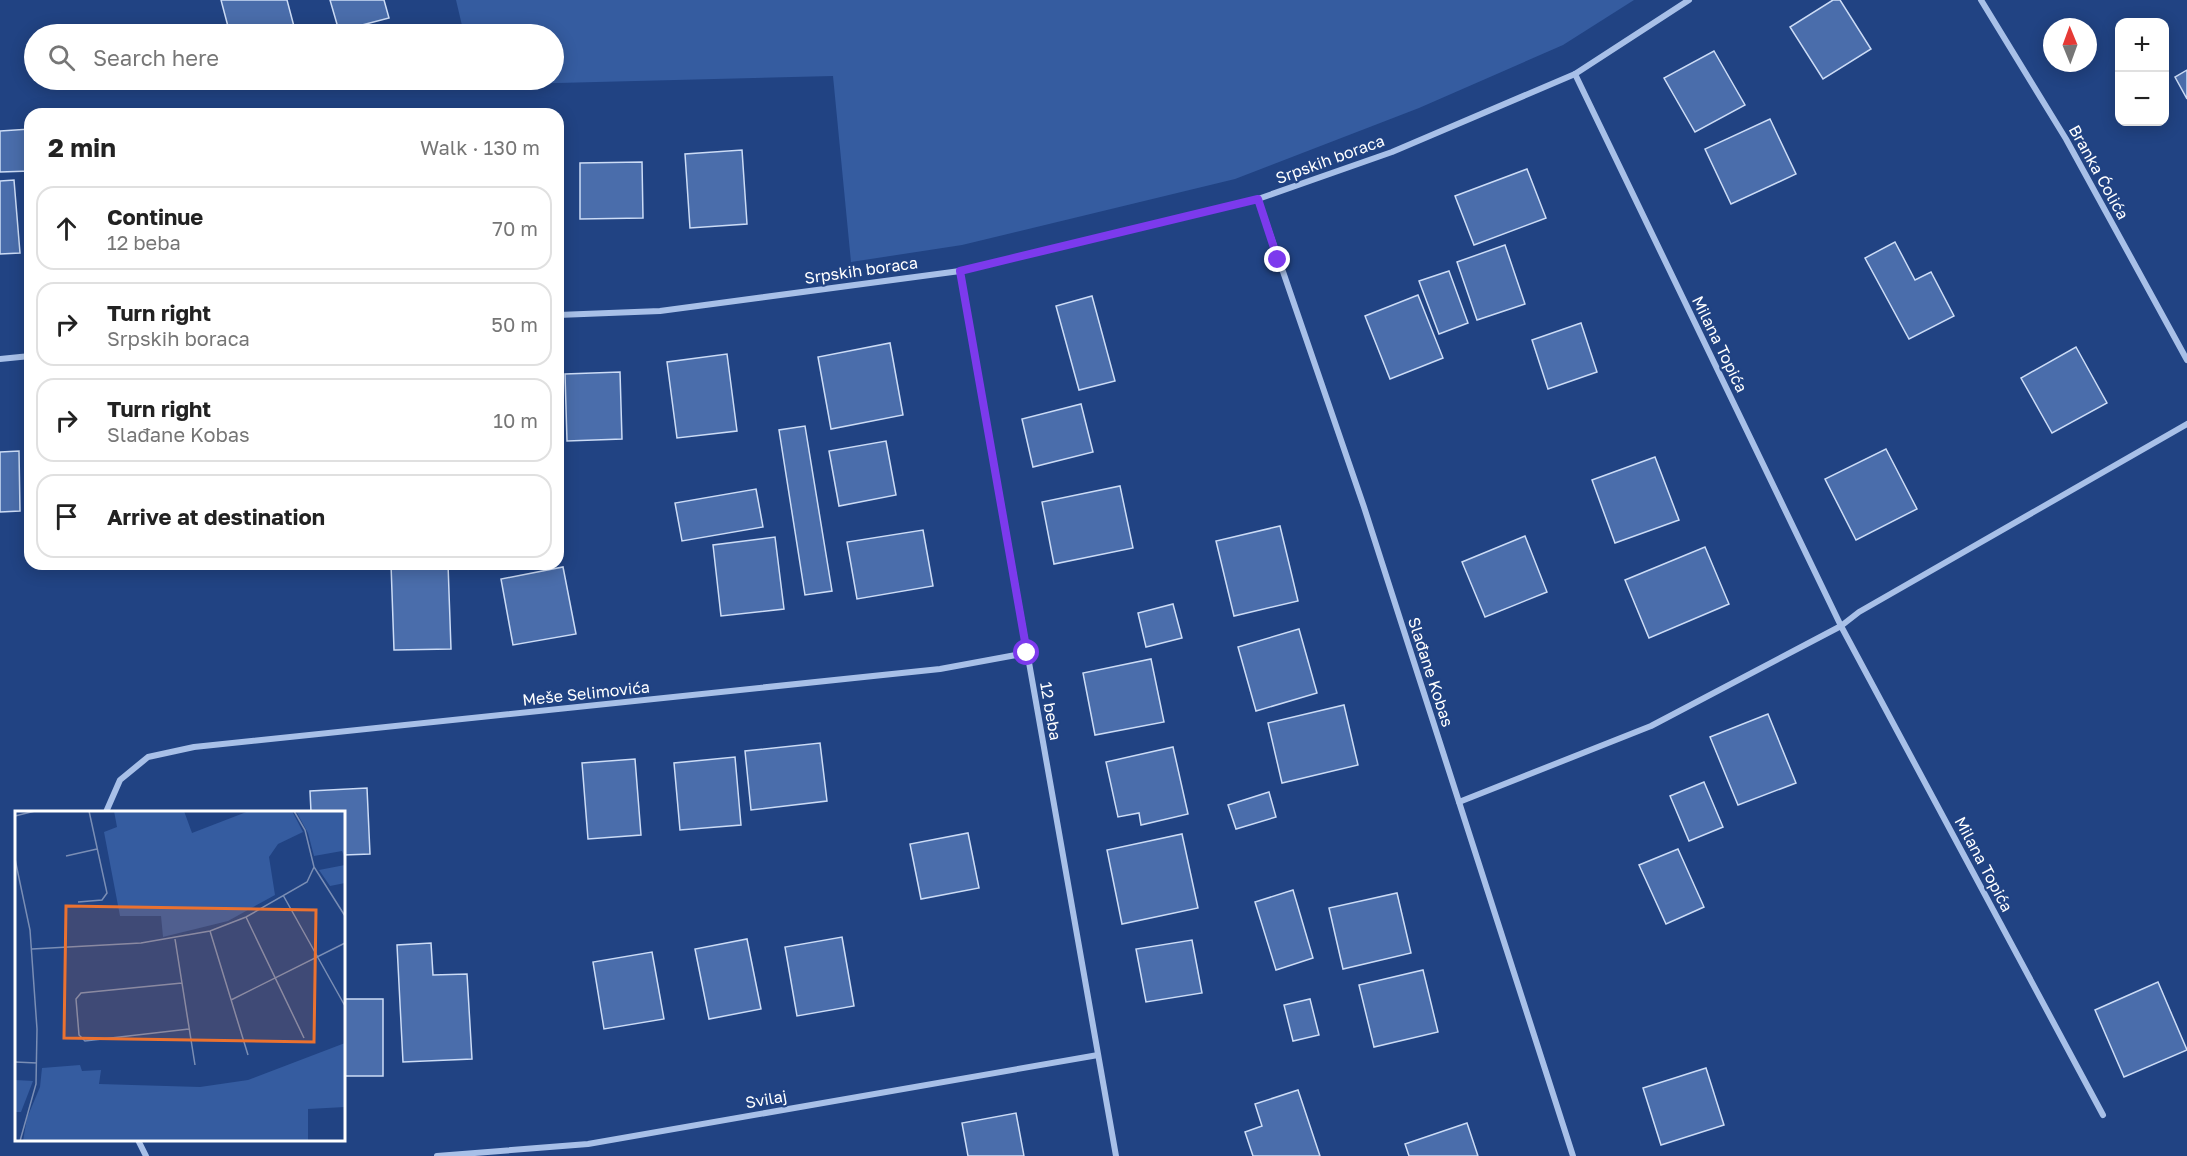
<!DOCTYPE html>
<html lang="en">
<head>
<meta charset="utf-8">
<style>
	:root { --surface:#fff; --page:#f6f6f6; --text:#222; --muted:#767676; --line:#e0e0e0 }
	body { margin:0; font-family:"Golos Text",sans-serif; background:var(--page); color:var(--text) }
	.controls { position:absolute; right:18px; top:18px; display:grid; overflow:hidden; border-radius:12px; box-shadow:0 3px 15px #0003 }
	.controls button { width:54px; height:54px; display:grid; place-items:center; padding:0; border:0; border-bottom:2px solid var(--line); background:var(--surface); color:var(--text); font:30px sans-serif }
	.compass { position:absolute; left:2043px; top:18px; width:54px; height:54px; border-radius:50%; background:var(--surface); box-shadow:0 3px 15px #0003; rotate:359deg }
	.stop { position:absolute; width:18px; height:18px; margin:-14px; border:4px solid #7c3aed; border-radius:50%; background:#fff }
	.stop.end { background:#7c3aed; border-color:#fff; box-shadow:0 2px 6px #0008 }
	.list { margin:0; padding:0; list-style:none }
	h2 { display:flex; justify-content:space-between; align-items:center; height:78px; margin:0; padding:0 24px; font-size:26px }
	h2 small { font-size:20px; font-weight:400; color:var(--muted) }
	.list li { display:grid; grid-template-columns:39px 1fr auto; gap:18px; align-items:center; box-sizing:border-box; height:84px; margin:0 12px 12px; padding:0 12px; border:2px solid var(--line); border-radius:18px }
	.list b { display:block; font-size:22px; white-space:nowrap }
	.list p { margin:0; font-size:20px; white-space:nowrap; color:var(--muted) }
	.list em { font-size:20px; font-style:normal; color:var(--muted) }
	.icon { flex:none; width:33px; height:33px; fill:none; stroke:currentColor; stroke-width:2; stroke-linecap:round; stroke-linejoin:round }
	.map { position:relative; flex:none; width:2187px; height:1156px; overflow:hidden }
	.search { position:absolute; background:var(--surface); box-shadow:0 3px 15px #0003; left:24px; top:24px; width:540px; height:66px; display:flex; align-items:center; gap:15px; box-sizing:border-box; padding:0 21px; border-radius:33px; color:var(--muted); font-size:22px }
	.panel { position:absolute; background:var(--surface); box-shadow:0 3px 15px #0003; left:24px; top:108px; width:540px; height:462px; border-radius:18px }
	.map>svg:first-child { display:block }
	.green { fill:#355ca0 }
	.building { fill:#4a6dab; stroke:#ccdcf6; stroke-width:1.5 }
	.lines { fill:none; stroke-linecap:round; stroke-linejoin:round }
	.minor { stroke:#a8c0e8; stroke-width:6 }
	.route { stroke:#7c3aed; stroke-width:8 }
	.labels { text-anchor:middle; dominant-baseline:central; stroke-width:4.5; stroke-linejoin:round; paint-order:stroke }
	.street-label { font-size:16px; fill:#fff; stroke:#214383 }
	.inset-road { fill:none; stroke:#7a8eb5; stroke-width:1.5 }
	.view { fill:#eb7230; fill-opacity:0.15; stroke:#eb7230; stroke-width:3 }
	.inset-edge { fill:none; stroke:#fff; stroke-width:3 }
</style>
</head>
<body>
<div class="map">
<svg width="2187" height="1156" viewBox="0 0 2187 1156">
	<rect width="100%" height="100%" fill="#214383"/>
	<path class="green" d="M456,0H1634L1563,45L1419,108L1235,179L962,245L851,262L833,76L475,85L474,80H554V34H464Z"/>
	<g class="building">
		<path d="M221,0H287L296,34H230Z"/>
		<path d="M330,0H384L389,18L339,31Z"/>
		<path d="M1833,0H1840L1871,49L1823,79L1790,27Z"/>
		<path d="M1714,51L1745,105L1695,132L1664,78Z"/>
		<path d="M2187,70V99L2175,77Z"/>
		<path d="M1770,119L1796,174L1731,204L1705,149Z"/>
		<path d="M30,129V171L0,172V131Z"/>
		<path d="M742,150L747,224L690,228L685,154Z"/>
		<path d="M642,162L643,218L580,219V163Z"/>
		<path d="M1527,169L1546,218L1474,245L1455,196Z"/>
		<path d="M14,180L20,253L0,254V181Z"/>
		<path d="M1895,242L1915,280L1931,272L1954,316L1909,339L1865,258Z"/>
		<path d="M1505,245L1525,304L1477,320L1457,262Z"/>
		<path d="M1449,271L1468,323L1439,334L1419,281Z"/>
		<path d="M1418,295L1443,358L1390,379L1365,316Z"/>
		<path d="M1092,296L1115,381L1079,390L1056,306Z"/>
		<path d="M1581,323L1597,372L1548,389L1532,340Z"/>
		<path d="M890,343L903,415L831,429L818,357Z"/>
		<path d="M2076,347L2107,403L2052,433L2021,378Z"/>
		<path d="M727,354L737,431L677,438L667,362Z"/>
		<path d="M620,372L622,439L567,441L565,374Z"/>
		<path d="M1081,404L1093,452L1033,467L1022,419Z"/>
		<path d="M805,426L832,591L805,595L779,430Z"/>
		<path d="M886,441L896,495L839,506L829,451Z"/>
		<path d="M1886,449L1917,509L1856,540L1825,479Z"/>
		<path d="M19,451L20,511L0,512V452Z"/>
		<path d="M1655,457L1679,520L1615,543L1592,480Z"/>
		<path d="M1120,486L1133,548L1054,564L1042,502Z"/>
		<path d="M756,489L763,527L682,541L675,503Z"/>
		<path d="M1280,526L1298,601L1234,616L1216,541Z"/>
		<path d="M923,530L933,586L857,599L847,542Z"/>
		<path d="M1525,536L1547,592L1485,617L1462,562Z"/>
		<path d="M775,537L784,609L721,616L713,545Z"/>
		<path d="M1705,547L1729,604L1649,638L1625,580Z"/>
		<path d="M391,564H448L451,649L394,650Z"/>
		<path d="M563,567L576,634L513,645L501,579Z"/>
		<path d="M1173,604L1182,638L1146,647L1138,613Z"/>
		<path d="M1299,629L1317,693L1256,711L1238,647Z"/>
		<path d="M1151,659L1164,722L1095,735L1083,673Z"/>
		<path d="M1344,705L1358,765L1282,783L1268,723Z"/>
		<path d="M1768,714L1796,783L1738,805L1710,737Z"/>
		<path d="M820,743L827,801L751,810L745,751Z"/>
		<path d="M1173,747L1188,814L1141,825L1139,813L1118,817L1106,762Z"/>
		<path d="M735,757L741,825L680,830L674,763Z"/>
		<path d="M635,759L641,835L588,839L582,763Z"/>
		<path d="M1704,782L1723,827L1689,841L1670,796Z"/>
		<path d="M367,788L370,854L344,855V812H311L310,791Z"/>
		<path d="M1269,792L1276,817L1236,829L1228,805Z"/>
		<path d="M968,833L979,888L921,899L910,844Z"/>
		<path d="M1182,834L1198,908L1122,924L1107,850Z"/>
		<path d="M1678,849L1704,907L1666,924L1639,865Z"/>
		<path d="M1293,890L1313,958L1276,970L1255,902Z"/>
		<path d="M1397,893L1411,953L1343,969L1329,908Z"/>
		<path d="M842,937L854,1006L797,1016L785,947Z"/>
		<path d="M747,939L761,1009L709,1019L695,949Z"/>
		<path d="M1192,940L1202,993L1146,1002L1136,949Z"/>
		<path d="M431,943L433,975L467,974L472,1059L403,1062L397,945Z"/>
		<path d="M652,952L664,1019L604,1029L593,962Z"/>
		<path d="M1423,970L1438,1032L1374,1047L1359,985Z"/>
		<path d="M2158,982L2187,1050L2124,1077L2095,1010Z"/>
		<rect x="344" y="999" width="39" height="77"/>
		<path d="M1310,999L1319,1035L1293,1041L1284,1005Z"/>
		<path d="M1706,1068L1724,1125L1661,1145L1643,1088Z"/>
		<path d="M1298,1090L1320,1156H1253L1245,1132L1262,1126L1255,1104Z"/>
		<path d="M1016,1113L1024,1156H968L962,1123Z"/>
		<path d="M1467,1123L1478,1156H1409L1405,1144Z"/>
	</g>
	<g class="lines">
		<g class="minor">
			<path d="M1981,0L2066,139L2187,360"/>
			<path d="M1575,74L1841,626L2103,1115"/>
			<path d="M1258,199L1364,507L1573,1156"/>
			<path d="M960,271L1116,1156"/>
			<path d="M558,315L660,311L960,271L1258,199L1392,152L1575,74L1689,0"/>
			<path d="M0,359L30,356"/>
			<path d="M1459,802L1651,726L1841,626L1859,612L2187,424"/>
			<path d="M106,812L120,780L148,757L194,747L940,669L1027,653"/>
			<path d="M138,1140L146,1156"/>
			<path d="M437,1156L588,1144L1098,1055"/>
		</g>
	</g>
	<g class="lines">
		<path class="route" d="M1027,653L960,271L1258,199L1278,260"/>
	</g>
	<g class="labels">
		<g class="street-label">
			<text transform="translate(1330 159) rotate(-20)">Srpskih boraca</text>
			<text transform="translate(2099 172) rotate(61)">Branka Ćolića</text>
			<text transform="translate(861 270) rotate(-8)">Srpskih boraca</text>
			<text transform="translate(1720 344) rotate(64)">Milana Topića</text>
			<text transform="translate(1431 672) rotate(72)">Slađane Kobas</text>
			<text transform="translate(586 693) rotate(-6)">Meše Selimovića</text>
			<text transform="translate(1051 711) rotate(80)">12 beba</text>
			<text transform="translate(1984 864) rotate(62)">Milana Topića</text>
			<text transform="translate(766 1099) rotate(-10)">Svilaj</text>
		</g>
	</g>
	<g transform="translate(15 811)">
		<rect width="330" height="330" fill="#214383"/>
		<path d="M99,0H169L177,22L234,0H277L288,21L263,33L254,46L260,84L213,110L148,126L146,105H105L89,21L102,16ZM281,0H330V48L327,40L299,45L293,22ZM330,54V72L315,75L304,59ZM330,232V296L293,298V330H8L12,307L25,276L27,257L65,254L67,260L86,259L84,273L185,276L233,269ZM0,269L18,270L6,301H0Z" fill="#355ca0"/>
		<path class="inset-road" d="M279,0L290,19L299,56L330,105M0,5L20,0M51,45L82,38M0,48L15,119L22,218L21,273L5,330M268,84L330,195M63,91L87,89L92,82L74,0M231,106L289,227M195,120L233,244M160,128L180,254M17,138L126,132L195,120L231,106L292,71L299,56M167,172L66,182L61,188L64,224L70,230L174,218M216,189L330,132M0,251L22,252"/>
		<path class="view" d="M51,95L301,99L299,231L49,227Z"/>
		<rect width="330" height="330" class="inset-edge"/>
	</g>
</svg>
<div class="controls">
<button>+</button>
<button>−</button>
</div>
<svg class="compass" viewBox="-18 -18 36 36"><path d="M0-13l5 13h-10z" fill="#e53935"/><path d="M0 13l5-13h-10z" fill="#767676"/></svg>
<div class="stop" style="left:1027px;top:653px"></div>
<div class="stop end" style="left:1278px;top:260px"></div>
<div class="search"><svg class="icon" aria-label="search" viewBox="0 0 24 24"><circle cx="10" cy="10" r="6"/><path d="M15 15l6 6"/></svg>Search here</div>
<section class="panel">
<h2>2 min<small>Walk · 130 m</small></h2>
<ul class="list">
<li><svg class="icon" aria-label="ahead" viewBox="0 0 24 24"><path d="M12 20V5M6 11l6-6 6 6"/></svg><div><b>Continue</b><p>12 beba</p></div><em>70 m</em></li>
<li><svg class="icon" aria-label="right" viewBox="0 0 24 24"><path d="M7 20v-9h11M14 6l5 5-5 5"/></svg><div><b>Turn right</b><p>Srpskih boraca</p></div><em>50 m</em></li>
<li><svg class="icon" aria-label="right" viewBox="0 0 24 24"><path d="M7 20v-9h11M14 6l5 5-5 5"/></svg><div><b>Turn right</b><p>Slađane Kobas</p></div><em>10 m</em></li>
<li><svg class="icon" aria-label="arrive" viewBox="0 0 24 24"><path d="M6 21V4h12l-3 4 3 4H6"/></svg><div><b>Arrive at destination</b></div></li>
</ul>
</section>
</div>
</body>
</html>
